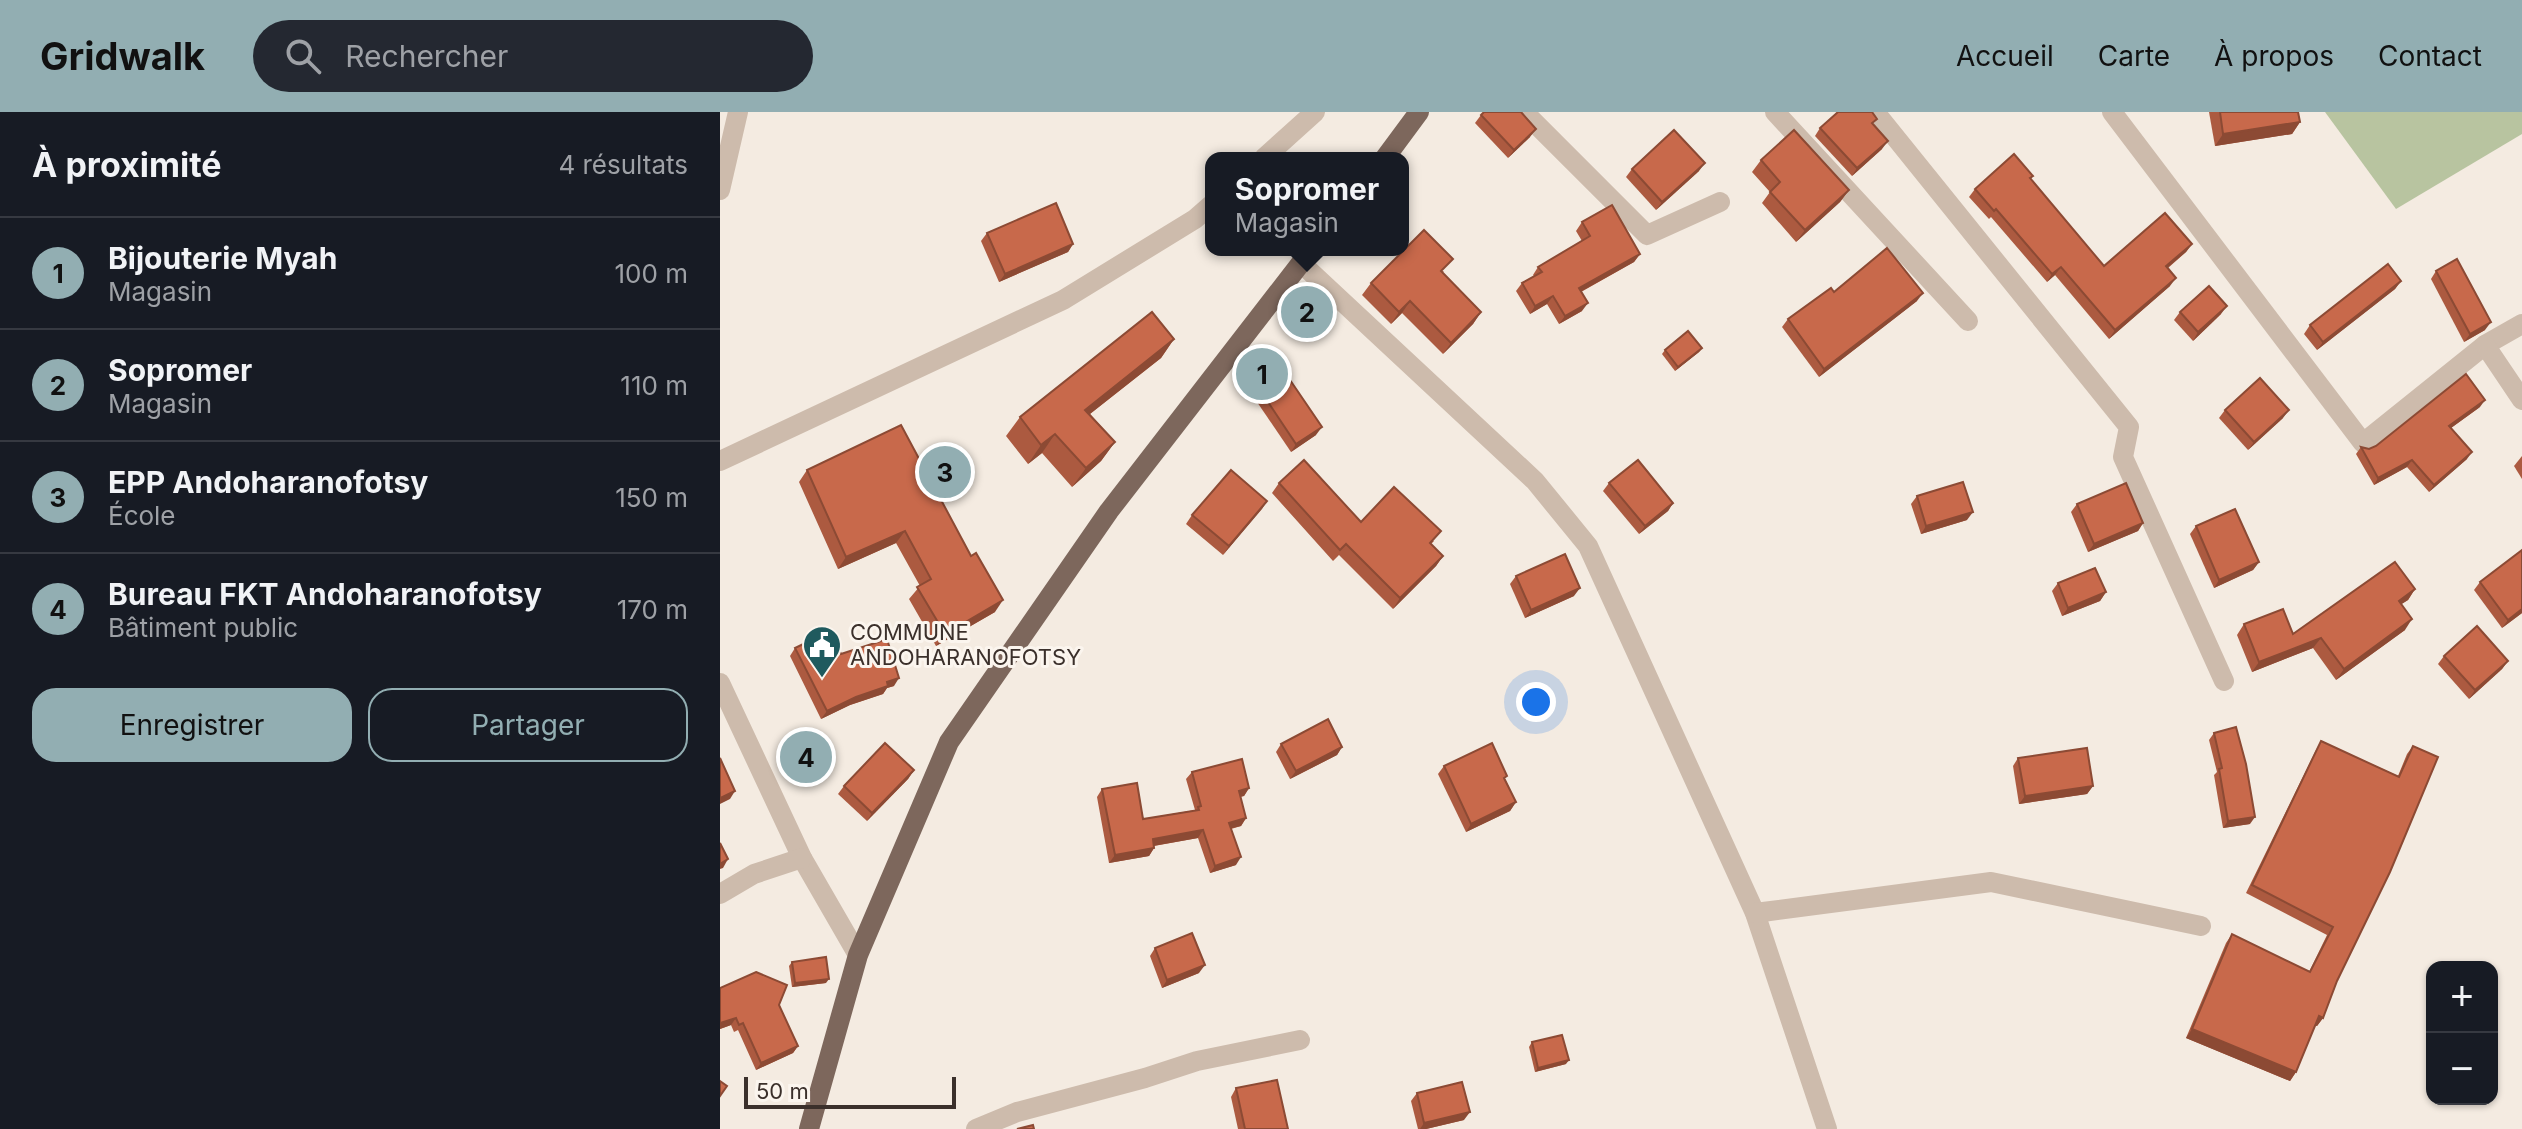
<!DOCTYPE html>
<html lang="fr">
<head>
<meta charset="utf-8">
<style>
	:root { --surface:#171b24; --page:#242831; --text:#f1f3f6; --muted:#9ea1a6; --line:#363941; --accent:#92aeb2 }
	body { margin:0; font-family:Inter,sans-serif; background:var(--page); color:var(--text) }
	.controls { position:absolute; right:24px; bottom:24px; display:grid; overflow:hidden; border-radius:16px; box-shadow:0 2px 6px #0004 }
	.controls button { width:72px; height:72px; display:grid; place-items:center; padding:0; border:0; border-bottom:2px solid var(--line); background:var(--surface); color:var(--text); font:40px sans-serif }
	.scale { position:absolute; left:24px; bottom:20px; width:212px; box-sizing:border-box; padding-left:8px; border:4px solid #3b302b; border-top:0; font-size:22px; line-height:28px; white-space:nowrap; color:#3b302b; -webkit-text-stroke:6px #fbf5ee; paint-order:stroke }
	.you { position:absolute; left:816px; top:590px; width:28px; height:28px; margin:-20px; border:6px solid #fff; border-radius:50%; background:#1a73e8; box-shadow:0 0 0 12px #1a73e833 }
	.badge { display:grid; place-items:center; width:52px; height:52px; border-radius:50%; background:var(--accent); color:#111; font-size:26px; font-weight:700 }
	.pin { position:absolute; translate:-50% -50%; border:4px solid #fff; box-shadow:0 2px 8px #0006 }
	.popup { position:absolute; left:485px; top:40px; width:204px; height:104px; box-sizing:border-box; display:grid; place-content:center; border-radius:16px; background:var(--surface); filter:drop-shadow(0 2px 6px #0005); font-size:26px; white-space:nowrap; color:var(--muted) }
	.popup b { font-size:30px; color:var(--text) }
	.popup::after { content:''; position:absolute; left:50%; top:100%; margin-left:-16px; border:16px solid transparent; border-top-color:var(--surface) }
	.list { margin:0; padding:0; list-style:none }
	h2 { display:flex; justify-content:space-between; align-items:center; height:104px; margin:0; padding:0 32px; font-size:34px }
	h2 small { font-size:26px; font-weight:400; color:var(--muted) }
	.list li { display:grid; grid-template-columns:52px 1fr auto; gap:24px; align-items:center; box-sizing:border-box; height:112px; padding:0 32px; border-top:2px solid var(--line) }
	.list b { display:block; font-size:30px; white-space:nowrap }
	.list p { margin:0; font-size:26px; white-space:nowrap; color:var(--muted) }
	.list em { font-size:26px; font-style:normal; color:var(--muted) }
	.actions { display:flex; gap:16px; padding:24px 32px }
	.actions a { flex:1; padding:18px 0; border:2px solid var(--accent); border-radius:24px; text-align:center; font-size:28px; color:var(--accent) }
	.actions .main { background:var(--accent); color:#111 }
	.icon { flex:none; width:44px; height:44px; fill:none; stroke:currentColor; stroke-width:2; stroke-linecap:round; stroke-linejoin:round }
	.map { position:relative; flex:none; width:1802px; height:1017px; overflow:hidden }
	header { display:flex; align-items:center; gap:48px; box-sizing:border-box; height:112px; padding:0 40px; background:var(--accent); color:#111 }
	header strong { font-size:38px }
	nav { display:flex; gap:44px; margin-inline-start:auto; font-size:28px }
	.search { width:560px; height:72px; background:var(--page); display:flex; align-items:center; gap:20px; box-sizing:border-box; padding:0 28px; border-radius:44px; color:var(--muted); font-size:30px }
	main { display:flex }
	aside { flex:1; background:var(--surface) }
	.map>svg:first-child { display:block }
	.green { fill:#b8c4a0 }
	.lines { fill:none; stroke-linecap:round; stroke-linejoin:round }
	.minor { stroke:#cdbbac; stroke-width:20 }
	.major { stroke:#7d675c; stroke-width:20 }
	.wall { fill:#ac5a40 }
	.shaded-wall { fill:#8c4a34 }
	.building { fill:#c8694b; stroke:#8c4a34; stroke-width:2 }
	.labels { text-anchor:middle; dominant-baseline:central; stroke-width:6; stroke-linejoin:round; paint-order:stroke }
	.poi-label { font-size:22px; fill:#3b302b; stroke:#fbf5ee; text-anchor:start }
</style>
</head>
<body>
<header>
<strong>Gridwalk</strong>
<div class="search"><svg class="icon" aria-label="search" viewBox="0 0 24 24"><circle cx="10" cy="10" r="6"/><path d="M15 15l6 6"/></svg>Rechercher</div>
<nav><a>Accueil</a><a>Carte</a><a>À propos</a><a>Contact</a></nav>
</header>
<main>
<aside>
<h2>À proximité<small>4 résultats</small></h2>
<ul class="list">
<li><span class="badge">1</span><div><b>Bijouterie Myah</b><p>Magasin</p></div><em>100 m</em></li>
<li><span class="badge">2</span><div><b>Sopromer</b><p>Magasin</p></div><em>110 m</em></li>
<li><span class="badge">3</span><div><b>EPP Andoharanofotsy</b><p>École</p></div><em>150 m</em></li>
<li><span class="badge">4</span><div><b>Bureau FKT Andoharanofotsy</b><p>Bâtiment public</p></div><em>170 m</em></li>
</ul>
<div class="actions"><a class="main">Enregistrer</a><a>Partager</a></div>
</aside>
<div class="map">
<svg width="1802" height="1017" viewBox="0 0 1802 1017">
	<rect width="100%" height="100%" fill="#f4ebe1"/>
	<path class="green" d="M1605,0H1802V22L1676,97Z"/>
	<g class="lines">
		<g class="minor">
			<path d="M804,0L927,123L1000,90"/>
			<path d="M1055,0L1248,209"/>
			<path d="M1155,0L1409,315L1403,345L1504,569"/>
			<path d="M1392,0L1643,331L1765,233L1802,212"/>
			<path d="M544,46L595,0"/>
			<path d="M0,78L18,0"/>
			<path d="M581,151L815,369L868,434L1035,801L1107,1017"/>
			<path d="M1765,233L1802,288"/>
			<path d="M0,349L343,188L475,107L491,93"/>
			<path d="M0,571L82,746L138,843"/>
			<path d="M0,782L34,762L82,746"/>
			<path d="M1035,801L1271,770L1481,814"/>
			<path d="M256,1017L297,1000L425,966L477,949L580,928"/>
		</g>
		<g class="major">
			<path d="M665,46L699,0"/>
			<path d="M89,1017L138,843L229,630L389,399L591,138"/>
		</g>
	</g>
	<g class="wall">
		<path d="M1489,0H1578L1580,10L1572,22L1495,34Z"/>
		<path d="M761,3L810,25L788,46L755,11Z"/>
		<path d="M1153,12L1162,37L1132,64L1095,24L1100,16Z"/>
		<path d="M1041,48L1129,78L1120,90L1076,130L1042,91L1050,80L1032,60Z"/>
		<path d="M912,57L979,59L936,98L906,65Z"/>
		<path d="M1313,64L1311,67L1384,154L1472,132L1466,140L1448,156L1450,174L1389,227L1335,163L1327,170L1271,105L1269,107L1249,85L1255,77Z"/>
		<path d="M862,110L920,142L914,150L861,180L862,199L839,212L827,192L810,202L796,179L802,171L814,164L813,163L818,155L862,129L856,119Z"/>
		<path d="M267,121L353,132L348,140L279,170L261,129Z"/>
		<path d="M724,159L722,161L761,200L753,212L723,242L682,201L671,212L642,183L651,171Z"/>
		<path d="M1716,159L1765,218L1744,230L1711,167Z"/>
		<path d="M1681,169L1675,177L1597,238L1584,222L1590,213Z"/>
		<path d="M1114,180L1197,189L1099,265L1062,215L1068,207Z"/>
		<path d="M1460,200L1501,202L1473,229L1454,208Z"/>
		<path d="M454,227L441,246L370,302L395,330L381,349L352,375L322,341L308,352L286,324L300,305Z"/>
		<path d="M982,236L979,240L955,259L942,242L945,238Z"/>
		<path d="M542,281L596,323L571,340L537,290Z"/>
		<path d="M1760,295L1731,316L1747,347L1709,380L1687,355L1654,373L1636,342L1641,335L1649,337Z"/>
		<path d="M1505,298L1563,306L1528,338L1499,306Z"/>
		<path d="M1802,344V367L1794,354Z"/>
		<path d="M87,358L251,444L275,500L216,534L189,487L200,474L176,431L118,457L79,370Z"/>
		<path d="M559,371L641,410L714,429L711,432L723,444L716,454L673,497L619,443L613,449L552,381Z"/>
		<path d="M889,371L953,391L948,399L919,422L883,379Z"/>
		<path d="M1197,384L1247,408L1201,422L1191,392Z"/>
		<path d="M547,389L503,443L466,412L472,403Z"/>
		<path d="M1357,392L1423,411L1418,419L1368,440L1351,400Z"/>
		<path d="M1476,414L1539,450L1533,458L1494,476L1470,422Z"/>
		<path d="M796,464L854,484L805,506L790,472Z"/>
		<path d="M1760,470L1802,501L1782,516L1754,478Z"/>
		<path d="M1338,471L1386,480L1380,489L1342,504L1332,479Z"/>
		<path d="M1695,477L1688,488L1681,492L1685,518L1616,568L1593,536L1532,560L1517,523L1524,512L1573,522Z"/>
		<path d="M75,536L121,542L174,574L167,576L163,582L130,593L101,607L70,544Z"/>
		<path d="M1724,544L1788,549L1782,557L1749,587L1718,552Z"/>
		<path d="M1494,621L1530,712L1503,716L1494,663L1497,660L1489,628Z"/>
		<path d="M1601,629L1678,664L1687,642L1693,634L1617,869L1603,906L1597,914L1595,913L1576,960L1570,969L1466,926L1506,831L1512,822L1589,860L1607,823L1526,781L1596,638Z"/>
		<path d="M561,632L622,635L617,643L570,667L556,640Z"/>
		<path d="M1298,646L1373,674L1367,682L1299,692L1293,654Z"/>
		<path d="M724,654L785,667L796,690L790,699L746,720L718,662Z"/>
		<path d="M194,658L188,667L147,709L118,682L124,674Z"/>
		<path d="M472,660L529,676L524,684L520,685L526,706L521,714L511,717L516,753L490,761L478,726L434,734V736L429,744L389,751L377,685L382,677L423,707L475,698L466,667Z"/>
		<path d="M435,836L479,861L442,876L430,844Z"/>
		<path d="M72,850L106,871L72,875L69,854Z"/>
		<path d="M0,876L59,893L78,934L73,941L36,958L18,918L14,920L11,913L0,917Z"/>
		<path d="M812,930L846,952L815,960L809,935Z"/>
		<path d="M516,976L568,1017H518L511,985Z"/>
		<path d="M697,981L744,1008L706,1017H698L691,989Z"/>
	</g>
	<g class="shaded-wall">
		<path d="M1580,10L1572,22L1495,34L1503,22Z"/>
		<path d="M816,17L810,25L788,46L794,38Z"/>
		<path d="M1168,29L1162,37L1132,64L1137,56Z"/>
		<path d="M985,51L979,59L936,98L942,90Z"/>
		<path d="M1129,78L1120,90L1076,130L1085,118Z"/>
		<path d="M353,132L348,140L279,170L285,162Z"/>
		<path d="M1472,132L1466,140L1440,162L1446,154Z"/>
		<path d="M920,142L914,150L853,184L859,176Z"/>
		<path d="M1341,155L1335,163L1327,170L1332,162Z"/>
		<path d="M1456,166L1450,174L1389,227L1395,218Z"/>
		<path d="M1681,169L1675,177L1597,238L1603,230Z"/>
		<path d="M1203,181L1197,189L1099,265L1104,257Z"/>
		<path d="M833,184L827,192L810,202L815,194Z"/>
		<path d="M690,189L682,201L671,212L679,200Z"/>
		<path d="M868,191L862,199L839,212L845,204Z"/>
		<path d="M1507,194L1501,202L1473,229L1478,220Z"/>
		<path d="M761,200L753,212L723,242L731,231Z"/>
		<path d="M1771,210L1765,218L1744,230L1750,222Z"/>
		<path d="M454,227L441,246L352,316L365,298Z"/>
		<path d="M982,236L979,240L955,259L958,255Z"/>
		<path d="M1765,288L1760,295L1724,321L1729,314Z"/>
		<path d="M1569,298L1563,306L1528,338L1534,330Z"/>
		<path d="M602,315L596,323L571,340L576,332Z"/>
		<path d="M335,322L322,341L308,352L321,333Z"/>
		<path d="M395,330L381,349L352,375L366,356Z"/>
		<path d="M1752,340L1747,347L1709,380L1714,373Z"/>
		<path d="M1692,348L1687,355L1654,373L1658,366Z"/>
		<path d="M547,389L542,397L503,443L509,434Z"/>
		<path d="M953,391L948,399L919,422L925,414Z"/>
		<path d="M1253,400L1247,408L1201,422L1206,414Z"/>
		<path d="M1423,411L1418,419L1368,440L1374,432Z"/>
		<path d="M185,419L176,431L118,457L126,445Z"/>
		<path d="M723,444L716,454L673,497L680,486Z"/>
		<path d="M1539,450L1533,458L1494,476L1499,468Z"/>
		<path d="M860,476L854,484L805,506L811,498Z"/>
		<path d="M1695,477L1688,488L1671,499L1679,489Z"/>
		<path d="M1386,480L1380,489L1342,504L1348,496Z"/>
		<path d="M283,488L275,500L216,534L225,522Z"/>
		<path d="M1802,497V501L1782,516L1788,508Z"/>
		<path d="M1692,507L1685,518L1616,568L1624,557Z"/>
		<path d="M1601,526L1593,536L1532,560L1539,550Z"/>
		<path d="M1788,549L1782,557L1749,587L1755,578Z"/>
		<path d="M179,566L174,574L167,576L163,582L130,593L101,607L107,599L167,570Z"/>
		<path d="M622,635L617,643L570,667L576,659Z"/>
		<path d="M194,658L188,667L147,709L152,701Z"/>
		<path d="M1373,674L1367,682L1299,692L1305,684Z"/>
		<path d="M529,676L524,684L513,686L519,679Z"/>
		<path d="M15,679L10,687L0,692V686Z"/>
		<path d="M796,690L790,699L746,720L751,712Z"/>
		<path d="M1535,705L1530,712L1503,716L1508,709Z"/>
		<path d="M526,706L521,714L504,718L509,711Z"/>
		<path d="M483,718L478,726L427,735L433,727Z"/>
		<path d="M434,736L429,744L389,751L395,743Z"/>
		<path d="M521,745L516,753L490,761L495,754Z"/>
		<path d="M8,747L3,756L0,757V752Z"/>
		<path d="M485,853L479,861L442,876L447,868Z"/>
		<path d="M109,867L106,871L72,875L75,871Z"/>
		<path d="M1599,904L1603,906L1597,914L1593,913Z"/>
		<path d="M16,906L11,913L0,917V911Z"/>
		<path d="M1472,917L1576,960L1570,969L1466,926Z"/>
		<path d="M78,934L73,941L36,958L41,951Z"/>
		<path d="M849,948L846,952L815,960L818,956Z"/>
		<path d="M750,1000L744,1008L706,1017H700L704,1011Z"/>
	</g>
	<g class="building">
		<path d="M764,0H801L816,17L794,38L761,3Z"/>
		<path d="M1118,0H1152L1157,7L1152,11L1168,29L1137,56L1100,16Z"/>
		<path d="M1500,0H1578L1580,10L1503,22Z"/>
		<path d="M954,18L985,51L942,90L912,57Z"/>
		<path d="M1074,18L1129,78L1085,118L1050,80L1060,70L1041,48Z"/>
		<path d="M1294,42L1313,64L1310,66L1384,154L1445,101L1472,132L1446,154L1456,166L1395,218L1341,155L1332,162L1276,97L1274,99L1255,77Z"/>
		<path d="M336,91L353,132L285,162L267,121Z"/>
		<path d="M892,93L920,142L859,176L868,191L845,204L833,184L815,194L802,171L822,160L818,155L870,124L862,110Z"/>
		<path d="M704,118L733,147L721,159L761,200L731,231L690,189L679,200L651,171Z"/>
		<path d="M1167,136L1203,181L1104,257L1068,207L1111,176L1114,180Z"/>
		<path d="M1737,147L1771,210L1750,222L1716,159Z"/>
		<path d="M1668,152L1681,169L1603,230L1590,213Z"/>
		<path d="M1489,174L1507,194L1478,220L1460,200Z"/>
		<path d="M432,200L454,227L365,298L395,330L366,356L335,322L321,333L300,305Z"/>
		<path d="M968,219L982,236L958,255L945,238Z"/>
		<path d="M1746,262L1765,288L1729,314L1752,340L1714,373L1692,348L1658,366L1641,335L1649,337L1656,334Z"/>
		<path d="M568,265L602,315L576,332L542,281Z"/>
		<path d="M1540,266L1569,298L1534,330L1505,298Z"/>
		<path d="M181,313L251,444L256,441L283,488L225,522L197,475L211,467L185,419L126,445L87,358Z"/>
		<path d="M584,348L641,410L674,375L721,419L710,431L723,444L680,486L626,432L620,438L559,371Z"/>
		<path d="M918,348L953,391L925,414L889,371Z"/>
		<path d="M511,358L547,389L509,434L472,403Z"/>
		<path d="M1243,370L1253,400L1206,414L1197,384Z"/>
		<path d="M1406,371L1423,411L1374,432L1357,392Z"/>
		<path d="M1515,397L1539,450L1499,468L1476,414Z"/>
		<path d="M1802,438V497L1788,508L1760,470Z"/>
		<path d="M845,442L860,476L811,498L796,464Z"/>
		<path d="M1675,450L1695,477L1679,489L1692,507L1624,557L1601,526L1539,550L1524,512L1563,497L1573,522Z"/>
		<path d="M1375,456L1386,480L1348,496L1338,471Z"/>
		<path d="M1757,514L1788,549L1755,578L1724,544Z"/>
		<path d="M110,519L121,542L167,527L179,566L167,570L168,574L136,585L107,599L75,536Z"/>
		<path d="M608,607L622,635L576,659L561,632Z"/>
		<path d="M1516,615L1526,652L1535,705L1508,709L1499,657L1502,656L1494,621Z"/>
		<path d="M1601,629L1679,665L1693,634L1718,645L1670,760L1617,869L1603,906L1599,904L1576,960L1472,917L1512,822L1590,860L1613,815L1532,773Z"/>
		<path d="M165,631L194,658L152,701L124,674Z"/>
		<path d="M772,631L787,664L784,666L796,690L751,712L724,654Z"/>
		<path d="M1367,636L1373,674L1305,684L1298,646Z"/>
		<path d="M0,646L15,679L0,686Z"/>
		<path d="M522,647L529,676L519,679L526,706L509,711L521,745L495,754L483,718L433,727L434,736L395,743L382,677L417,671L423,707L479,698L478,695L481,694L472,660Z"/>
		<path d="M0,731L8,747L0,752Z"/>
		<path d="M472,821L485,853L447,868L435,836Z"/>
		<path d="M106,845L109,867L75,871L72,850Z"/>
		<path d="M36,860L67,873L59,893L78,934L41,951L23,911L19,913L16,906L0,911V876Z"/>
		<path d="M842,923L849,948L818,956L812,930Z"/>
		<path d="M557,968L568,1017H525L516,976Z"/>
		<path d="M0,969L7,974L0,984Z"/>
		<path d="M742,970L750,1000L704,1011L697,981Z"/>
		<path d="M313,1013L314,1017H297Z"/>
	</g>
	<defs>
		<symbol id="civic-pin" viewBox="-11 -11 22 30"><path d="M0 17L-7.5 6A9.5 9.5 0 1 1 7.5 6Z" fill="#1f5a5e" stroke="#fbf5ee"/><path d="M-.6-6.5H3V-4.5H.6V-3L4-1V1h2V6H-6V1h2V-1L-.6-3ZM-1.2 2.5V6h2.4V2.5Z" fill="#fff"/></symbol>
	</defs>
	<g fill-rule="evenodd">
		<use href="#civic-pin" x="80" y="511" width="44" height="60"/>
	</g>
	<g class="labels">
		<g class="poi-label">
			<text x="130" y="520">COMMUNE<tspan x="130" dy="25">ANDOHARANOFOTSY</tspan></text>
		</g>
	</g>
</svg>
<div class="controls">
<button>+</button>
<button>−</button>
</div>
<div class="scale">50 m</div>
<div class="you"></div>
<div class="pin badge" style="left:542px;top:262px">1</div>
<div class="pin badge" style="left:587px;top:200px">2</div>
<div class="popup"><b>Sopromer</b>Magasin</div>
<div class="pin badge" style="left:225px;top:360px">3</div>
<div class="pin badge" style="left:86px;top:645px">4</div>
</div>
</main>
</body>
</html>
